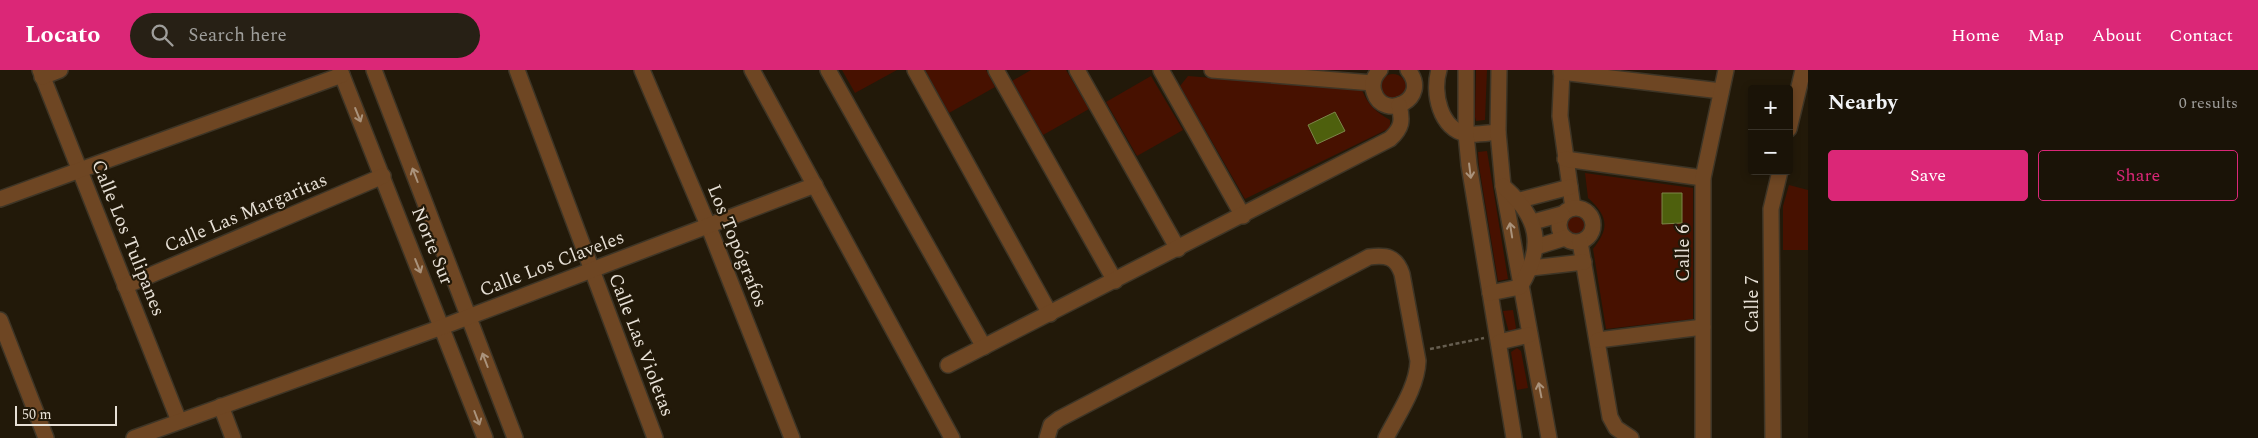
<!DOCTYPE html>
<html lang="en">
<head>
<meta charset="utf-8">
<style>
	:root { --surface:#1a1307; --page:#272015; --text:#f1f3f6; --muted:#9f9e9b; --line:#383228; --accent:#db2777 }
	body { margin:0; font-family:Spectral,serif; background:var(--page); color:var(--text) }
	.controls { position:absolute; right:15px; top:15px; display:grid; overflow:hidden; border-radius:5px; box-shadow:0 2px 8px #0003 }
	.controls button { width:45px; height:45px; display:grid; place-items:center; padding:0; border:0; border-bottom:1px solid var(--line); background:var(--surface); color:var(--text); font:25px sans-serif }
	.scale { position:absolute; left:15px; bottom:12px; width:102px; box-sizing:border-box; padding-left:5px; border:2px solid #e7e0d6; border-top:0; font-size:14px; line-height:18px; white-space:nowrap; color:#e7e0d6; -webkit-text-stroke:4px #221909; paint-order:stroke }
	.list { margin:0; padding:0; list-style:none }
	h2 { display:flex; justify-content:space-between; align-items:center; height:65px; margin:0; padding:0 20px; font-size:21px }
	h2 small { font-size:16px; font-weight:400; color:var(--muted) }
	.actions { display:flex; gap:10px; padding:15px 20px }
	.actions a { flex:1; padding:11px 0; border:1px solid var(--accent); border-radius:5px; text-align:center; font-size:18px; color:var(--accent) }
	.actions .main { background:var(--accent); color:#fff }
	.icon { flex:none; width:28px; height:28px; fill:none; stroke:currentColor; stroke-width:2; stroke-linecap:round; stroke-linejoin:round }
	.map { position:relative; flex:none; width:1808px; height:368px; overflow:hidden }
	header { display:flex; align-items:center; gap:30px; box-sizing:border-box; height:70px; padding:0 25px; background:var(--accent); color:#fff }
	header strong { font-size:24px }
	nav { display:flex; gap:28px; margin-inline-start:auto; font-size:18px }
	.search { width:350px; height:45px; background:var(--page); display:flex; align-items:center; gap:12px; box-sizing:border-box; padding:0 18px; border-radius:28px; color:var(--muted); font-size:19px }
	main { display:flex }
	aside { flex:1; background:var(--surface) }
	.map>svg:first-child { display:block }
	.green { fill:#471100 }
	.water { fill:#4e600d; stroke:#7c8649 }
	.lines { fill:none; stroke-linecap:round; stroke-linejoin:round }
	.minor-casing { stroke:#3e3526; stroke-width:18 }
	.path { stroke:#665e50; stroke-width:2.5; stroke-dasharray:4 2.5; stroke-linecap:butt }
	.minor { stroke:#6e4623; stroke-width:15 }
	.oneway { stroke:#aa937c }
	.labels { text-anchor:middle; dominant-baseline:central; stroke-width:4.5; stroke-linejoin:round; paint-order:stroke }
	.street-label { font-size:19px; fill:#e7e0d6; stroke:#221909 }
</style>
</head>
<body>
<header>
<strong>Locato</strong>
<div class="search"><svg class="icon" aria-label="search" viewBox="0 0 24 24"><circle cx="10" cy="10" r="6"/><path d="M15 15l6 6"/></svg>Search here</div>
<nav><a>Home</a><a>Map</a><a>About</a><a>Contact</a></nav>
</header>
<main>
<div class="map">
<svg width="1808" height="368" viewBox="0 0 1808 368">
	<rect width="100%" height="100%" fill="#221909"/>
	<g class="green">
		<path d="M842,0H897L855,23Z"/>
		<path d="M925,0H986L995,17L949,43Z"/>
		<path d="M1031,0H1066L1089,39L1043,65L1012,11Z"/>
		<path d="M1476,0H1487L1485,50L1476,51L1475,47Z"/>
		<circle cx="1393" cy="17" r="13"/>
		<path d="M1151,6L1183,60L1137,86L1106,32Z"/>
		<path d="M1188,6L1362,20C1368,35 1376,42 1390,50V58L1245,129L1180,16Z"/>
		<path d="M1487,81L1508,209L1498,211L1479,96L1478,82Z"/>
		<path d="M1585,103L1693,118V249L1606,259L1593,179C1610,158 1608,146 1588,128Z"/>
		<path d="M1789,115L1808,120V180H1783V136Z"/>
		<circle cx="1577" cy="155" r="13"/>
		<path d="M1513,240L1516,258L1514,261L1509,262L1503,241Z"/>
		<path d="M1517,278L1521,281L1528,318L1517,320L1511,282Z"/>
	</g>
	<g class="water">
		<path d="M1335,42L1345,61L1317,74L1308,55Z"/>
		<path d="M1662,123H1682V153L1662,154Z"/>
	</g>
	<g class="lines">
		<defs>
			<g id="minor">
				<path d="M40,0L179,351"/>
				<path d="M340,0L485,368"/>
				<path d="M374,0L515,368"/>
				<path d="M517,0L655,368"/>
				<path d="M642,0L708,155L792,368"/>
				<path d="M752,0L952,368"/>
				<path d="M828,0L984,277"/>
				<path d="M915,0L1050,244"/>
				<path d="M996,0L1115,211"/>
				<path d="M1077,0L1178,179"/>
				<path d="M1161,0L1243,146"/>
				<path d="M1212,0L1373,13"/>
				<path d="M1380,0C1374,6 1371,13 1374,22C1383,52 1432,29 1408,0"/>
				<path d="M1439,0C1432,22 1440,60 1467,64C1476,65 1488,63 1498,62"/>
				<path d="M1466,0V64L1469,95L1514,368"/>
				<path d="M1499,0L1498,62L1503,116L1549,368"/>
				<path d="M1562,0L1560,46L1573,138"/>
				<path d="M1561,2L1721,21"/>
				<path d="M42,7L60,0"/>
				<path d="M1789,59L1803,0"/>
				<path d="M1565,89L1703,108"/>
				<path d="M0,129L342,5"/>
				<path d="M1520,130L1570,117"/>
				<circle cx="1576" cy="155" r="17"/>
				<path d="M1533,152L1562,144"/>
				<path d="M1580,172L1610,347L1616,358L1631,368"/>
				<path d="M1536,177L1565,168"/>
				<path d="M1531,198L1584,192"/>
				<path d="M125,216L383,106"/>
				<path d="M1490,223L1520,217C1545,176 1539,147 1503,116"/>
				<path d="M0,250L46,368"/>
				<path d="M1598,270L1703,257"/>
				<path d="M1499,272L1529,265"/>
				<path d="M948,295L1390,69C1402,58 1403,51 1399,35"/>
				<path d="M221,336L233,368"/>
				<path d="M134,368L442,257L815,115"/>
				<path d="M1047,368L1051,355L1059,349L1369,187C1386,185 1396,186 1402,204L1418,291C1417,318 1398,344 1386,368"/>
				<path d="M1703,368V108L1726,0"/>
				<path d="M1773,368L1771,139L1780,101"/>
			</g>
		</defs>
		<use href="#minor" class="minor-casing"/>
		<path class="path" d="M1430,279L1484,268"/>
		<use href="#minor" class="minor"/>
	</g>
	<defs><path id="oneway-shaft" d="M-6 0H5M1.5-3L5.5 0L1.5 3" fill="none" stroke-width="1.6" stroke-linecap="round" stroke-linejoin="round" transform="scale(1.25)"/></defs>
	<g class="oneway">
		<use href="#oneway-shaft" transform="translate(358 45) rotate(68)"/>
		<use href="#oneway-shaft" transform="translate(1470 101) rotate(83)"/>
		<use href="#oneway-shaft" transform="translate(415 105) rotate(-111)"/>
		<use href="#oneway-shaft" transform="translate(1511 160) rotate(-99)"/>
		<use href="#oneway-shaft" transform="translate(418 196) rotate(68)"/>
		<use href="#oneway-shaft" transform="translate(485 290) rotate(-111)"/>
		<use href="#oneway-shaft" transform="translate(1540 320) rotate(-101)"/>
		<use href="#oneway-shaft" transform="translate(477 348) rotate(69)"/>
	</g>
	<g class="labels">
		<g class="street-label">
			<text transform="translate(246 143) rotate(-23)">Calle Las Margaritas</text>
			<text transform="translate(128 168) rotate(68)">Calle Los Tulipanes</text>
			<text transform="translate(432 176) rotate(68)">Norte Sur</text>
			<text transform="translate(737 176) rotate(68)">Los Topógrafos</text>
			<text transform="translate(1683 183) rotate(-90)">Calle 6</text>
			<text transform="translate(552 194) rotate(-21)">Calle Los Claveles</text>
			<text transform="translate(1752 234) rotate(-90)">Calle 7</text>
			<text transform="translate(641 275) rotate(69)">Calle Las Violetas</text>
		</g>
	</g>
</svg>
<div class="controls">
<button>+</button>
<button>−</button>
</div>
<div class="scale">50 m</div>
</div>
<aside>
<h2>Nearby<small>0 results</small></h2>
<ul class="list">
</ul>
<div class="actions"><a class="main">Save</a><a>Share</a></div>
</aside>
</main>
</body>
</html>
